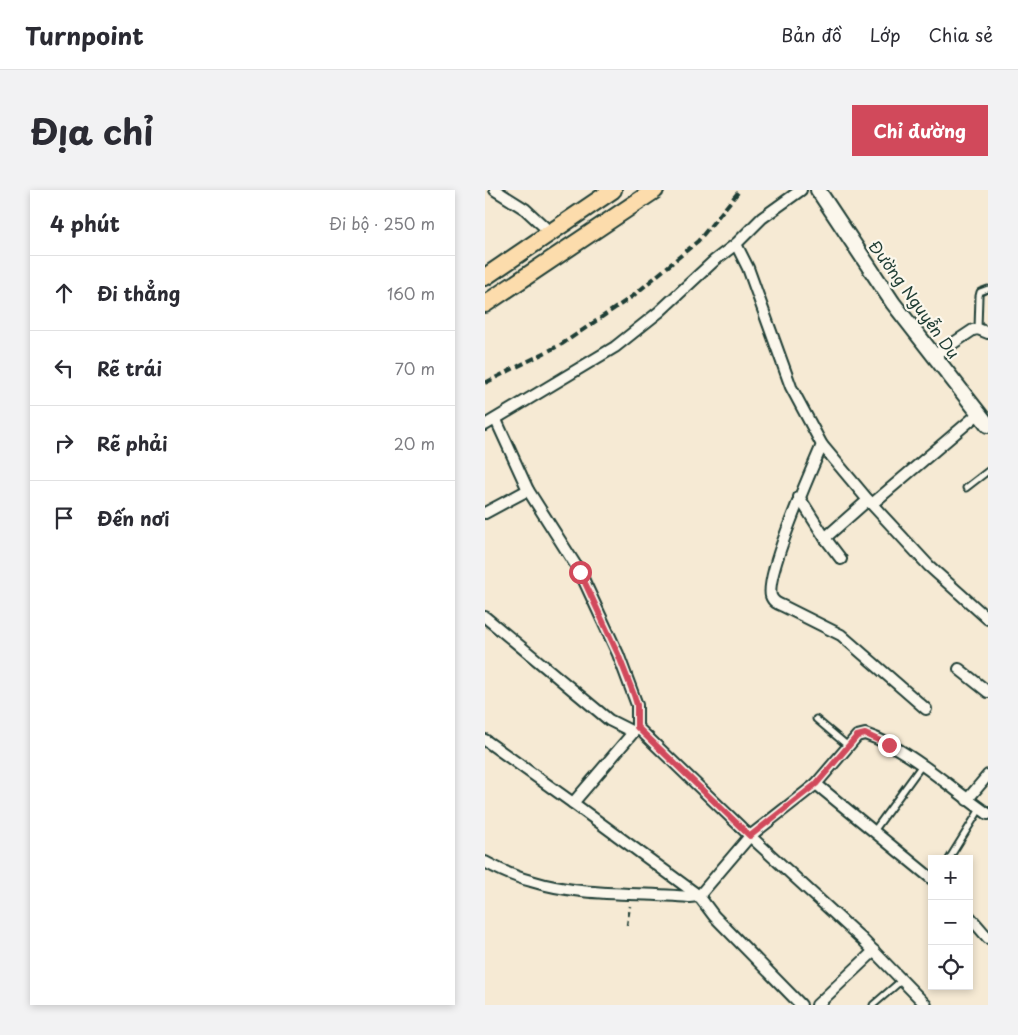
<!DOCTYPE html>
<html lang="vi">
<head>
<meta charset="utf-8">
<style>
	:root { --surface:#fff; --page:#f2f2f3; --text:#2b2b33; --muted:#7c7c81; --line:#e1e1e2; --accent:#d1495b }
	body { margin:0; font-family:"Playpen Sans",sans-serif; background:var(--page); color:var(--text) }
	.controls { position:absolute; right:15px; bottom:15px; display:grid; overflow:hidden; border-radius:0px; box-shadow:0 2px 8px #0003 }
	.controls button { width:45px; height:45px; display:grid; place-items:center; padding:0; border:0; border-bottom:1px solid var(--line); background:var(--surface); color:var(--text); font:25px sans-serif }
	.stop { position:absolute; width:15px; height:15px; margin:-11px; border:4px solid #d1495b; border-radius:50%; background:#fff }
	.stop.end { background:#d1495b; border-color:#fff; box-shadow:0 1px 5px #0008 }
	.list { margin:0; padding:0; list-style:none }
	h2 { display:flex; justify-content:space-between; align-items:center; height:65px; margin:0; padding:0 20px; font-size:21px }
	h2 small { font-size:16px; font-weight:400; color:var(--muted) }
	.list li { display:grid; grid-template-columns:32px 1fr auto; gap:15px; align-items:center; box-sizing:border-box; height:75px; padding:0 20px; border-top:1px solid var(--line) }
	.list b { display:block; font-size:19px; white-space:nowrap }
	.list em { font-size:16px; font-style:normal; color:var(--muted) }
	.icon { flex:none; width:28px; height:28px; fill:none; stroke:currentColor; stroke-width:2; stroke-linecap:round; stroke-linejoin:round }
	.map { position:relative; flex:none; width:503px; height:815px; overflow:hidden; border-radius:0px }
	header { display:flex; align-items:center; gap:30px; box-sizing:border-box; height:70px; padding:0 25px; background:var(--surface); border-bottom:1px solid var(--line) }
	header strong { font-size:24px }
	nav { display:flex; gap:28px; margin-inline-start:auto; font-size:18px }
	.intro { display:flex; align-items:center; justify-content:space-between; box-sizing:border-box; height:120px; padding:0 30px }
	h1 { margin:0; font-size:35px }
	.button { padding:12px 22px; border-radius:0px; background:var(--accent); color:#fff; font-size:18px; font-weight:700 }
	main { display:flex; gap:30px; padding:0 30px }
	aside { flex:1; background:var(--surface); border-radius:0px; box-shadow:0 2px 8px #0003 }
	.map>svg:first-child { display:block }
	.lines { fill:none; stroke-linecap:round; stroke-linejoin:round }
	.service-casing { stroke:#1f3d34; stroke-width:9 }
	.minor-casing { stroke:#1f3d34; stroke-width:14 }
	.tertiary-casing { stroke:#1f3d34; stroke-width:18 }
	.primary-casing { stroke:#1f3d34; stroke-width:20 }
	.path { stroke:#1f3d34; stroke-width:2.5; stroke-dasharray:5 4; stroke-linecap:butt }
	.service { stroke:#fbf7ec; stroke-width:5 }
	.minor { stroke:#fbf7ec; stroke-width:10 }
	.tertiary { stroke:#fbf7ec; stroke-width:14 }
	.primary { stroke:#fcdcac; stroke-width:16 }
	.rail { stroke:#1f3d34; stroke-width:4; stroke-dasharray:8 4; stroke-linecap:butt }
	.route { stroke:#d1495b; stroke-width:6 }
	.labels { text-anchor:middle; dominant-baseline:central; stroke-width:4.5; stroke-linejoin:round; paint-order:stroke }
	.street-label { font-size:16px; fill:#1f3d34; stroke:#fbf7ec }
</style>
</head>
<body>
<header>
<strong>Turnpoint</strong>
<nav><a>Bản đồ</a><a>Lớp</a><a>Chia sẻ</a></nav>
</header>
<div class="intro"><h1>Địa chỉ</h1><a class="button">Chỉ đường</a></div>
<main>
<aside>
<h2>4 phút<small>Đi bộ · 250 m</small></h2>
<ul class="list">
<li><svg class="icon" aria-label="ahead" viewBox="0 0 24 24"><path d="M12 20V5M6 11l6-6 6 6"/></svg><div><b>Đi thẳng</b></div><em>160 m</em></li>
<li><svg class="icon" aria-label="left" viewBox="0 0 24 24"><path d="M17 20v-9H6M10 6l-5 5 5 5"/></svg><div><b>Rẽ trái</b></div><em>70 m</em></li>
<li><svg class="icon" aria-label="right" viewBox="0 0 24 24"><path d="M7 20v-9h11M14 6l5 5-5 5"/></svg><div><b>Rẽ phải</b></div><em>20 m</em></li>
<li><svg class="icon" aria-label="arrive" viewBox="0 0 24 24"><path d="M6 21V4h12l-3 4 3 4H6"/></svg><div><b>Đến nơi</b></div></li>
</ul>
</aside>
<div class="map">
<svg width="503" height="815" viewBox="0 0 503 815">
	<rect width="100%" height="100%" fill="#f6ead4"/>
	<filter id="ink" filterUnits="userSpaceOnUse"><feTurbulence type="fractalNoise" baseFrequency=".02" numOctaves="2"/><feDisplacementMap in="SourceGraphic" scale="10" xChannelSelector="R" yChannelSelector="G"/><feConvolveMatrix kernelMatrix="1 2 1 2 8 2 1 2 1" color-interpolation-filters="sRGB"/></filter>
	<g filter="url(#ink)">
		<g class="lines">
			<defs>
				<g id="service">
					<path d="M493,139L494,106L495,102L503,99"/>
					<path d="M481,298L503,281"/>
					<path d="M331,529L363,556"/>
					<path d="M389,641L437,575"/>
					<path d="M464,669L495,619"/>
					<path d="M388,815L417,790"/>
				</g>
				<g id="minor">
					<path d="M10,0L40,19L66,43"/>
					<path d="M251,54L263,78L306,197L337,255L383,310L444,376L503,429"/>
					<path d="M449,166L488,140L493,139L503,143"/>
					<path d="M11,230L43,300L95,382L133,464L152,515V537L265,646L377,749L441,815"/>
					<path d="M0,235L130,157L174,122L230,70L251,54L277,28L316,0"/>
					<path d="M337,255C326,281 280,384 286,406C288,412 293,414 298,416L356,445L441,519"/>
					<path d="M314,307L340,348L356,369"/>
					<path d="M387,314L493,224"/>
					<path d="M0,323L43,300"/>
					<path d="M340,348L383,310"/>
					<path d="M0,427L124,530L148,542"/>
					<path d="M474,479L503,502"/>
					<path d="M0,550L88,613L214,706L229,726L316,815"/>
					<path d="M482,610L503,585"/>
					<path d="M88,613L152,538"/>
					<path d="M0,672C15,680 30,687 46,691C97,707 151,702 204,707L214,706L265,646L331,594"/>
					<path d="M447,689L331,594L372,546L380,544C425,559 465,598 503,624"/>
					<path d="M484,726L503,748"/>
					<path d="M332,815L389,761"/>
				</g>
				<path id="tertiary" d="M333,0L408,113L503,235"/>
				<g id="primary">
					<path d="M0,87L128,0"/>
					<path d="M0,114L170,0"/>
				</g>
			</defs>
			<use href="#service" class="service-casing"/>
			<use href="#minor" class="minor-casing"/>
			<use href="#tertiary" class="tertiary-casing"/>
			<use href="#primary" class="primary-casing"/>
			<path class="path" d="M142,735L145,716"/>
			<use href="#service" class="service"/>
			<use href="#minor" class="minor"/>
			<use href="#tertiary" class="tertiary"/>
			<use href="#primary" class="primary"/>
			<path class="rail" d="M0,193L77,154L148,106L213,51L255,0"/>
		</g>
	</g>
	<g class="lines" filter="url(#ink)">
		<path class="route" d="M95,382L133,464L149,505L152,515V537L265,646L331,594L372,546L380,544L404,555"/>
	</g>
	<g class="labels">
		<g class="street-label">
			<text transform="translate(430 109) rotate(54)">Đường Nguyễn Du</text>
		</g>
	</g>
</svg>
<div class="controls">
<button>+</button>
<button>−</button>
<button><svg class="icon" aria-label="locate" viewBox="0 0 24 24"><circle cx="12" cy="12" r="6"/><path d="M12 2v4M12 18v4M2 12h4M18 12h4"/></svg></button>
</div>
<div class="stop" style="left:95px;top:382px"></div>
<div class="stop end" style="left:404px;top:555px"></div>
</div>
</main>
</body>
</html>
